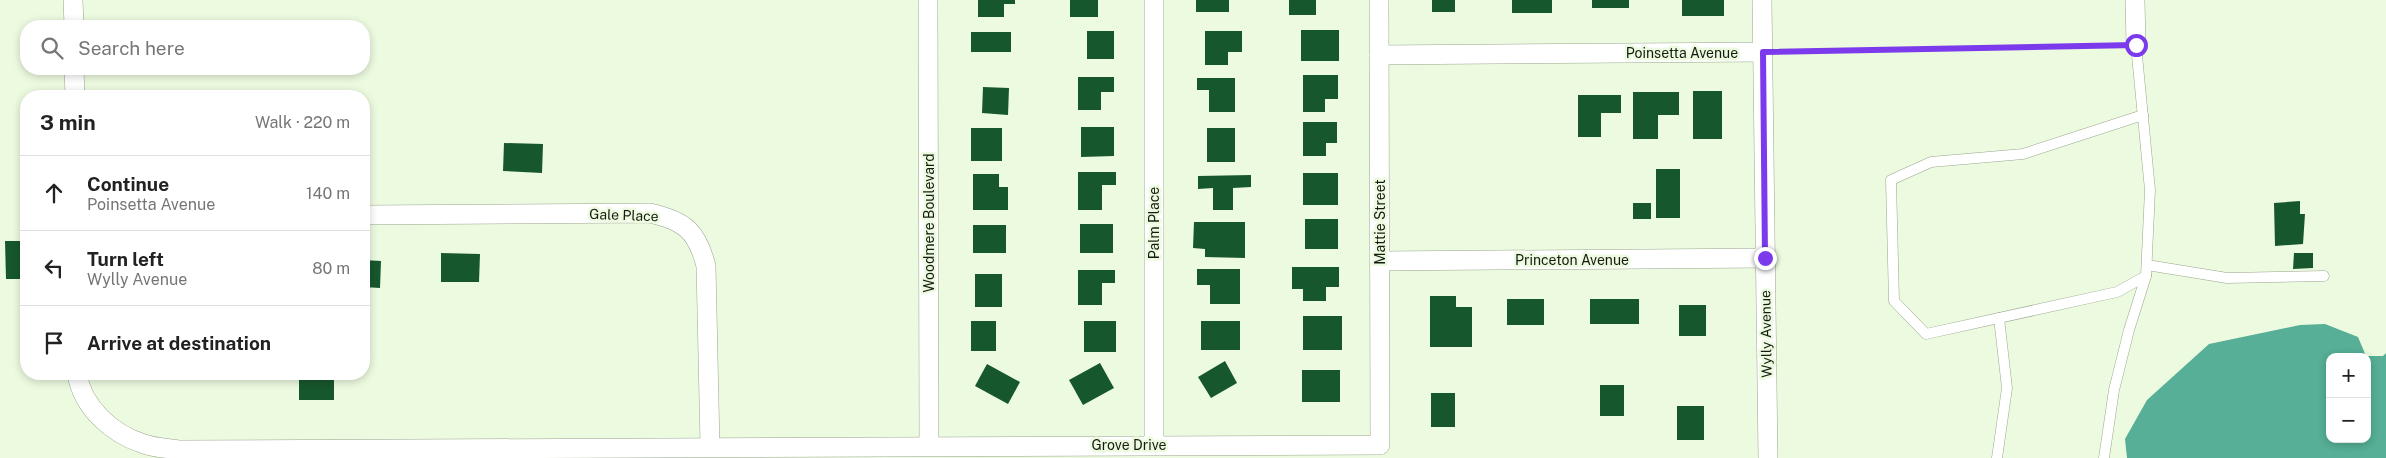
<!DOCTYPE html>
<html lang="en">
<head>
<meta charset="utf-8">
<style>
	:root { --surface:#fff; --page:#f2f2f2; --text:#222; --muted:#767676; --line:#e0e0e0 }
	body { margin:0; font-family:"Public Sans",sans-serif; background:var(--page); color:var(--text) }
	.controls { position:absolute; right:15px; bottom:15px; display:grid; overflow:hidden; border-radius:10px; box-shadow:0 2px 8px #0003 }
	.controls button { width:45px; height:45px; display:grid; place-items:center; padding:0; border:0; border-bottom:1px solid var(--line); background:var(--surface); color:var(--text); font:25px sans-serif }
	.stop { position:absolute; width:15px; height:15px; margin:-11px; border:4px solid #7c3aed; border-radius:50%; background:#fff }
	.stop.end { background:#7c3aed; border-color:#fff; box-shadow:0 1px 5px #0008 }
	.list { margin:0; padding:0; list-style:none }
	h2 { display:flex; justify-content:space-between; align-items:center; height:65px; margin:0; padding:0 20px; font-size:21px }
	h2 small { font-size:16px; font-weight:400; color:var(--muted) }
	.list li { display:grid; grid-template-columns:32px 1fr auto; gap:15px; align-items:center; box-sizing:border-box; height:75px; padding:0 20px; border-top:1px solid var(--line) }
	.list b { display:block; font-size:19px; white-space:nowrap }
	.list p { margin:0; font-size:16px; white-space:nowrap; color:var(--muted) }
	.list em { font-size:16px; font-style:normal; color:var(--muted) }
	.icon { flex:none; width:28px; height:28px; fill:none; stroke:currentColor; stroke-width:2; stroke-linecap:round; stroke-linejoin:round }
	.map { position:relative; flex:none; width:2386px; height:458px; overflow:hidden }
	.search { position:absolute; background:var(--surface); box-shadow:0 2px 8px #0003; left:20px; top:20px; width:350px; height:55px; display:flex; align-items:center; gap:12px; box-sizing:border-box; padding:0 18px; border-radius:20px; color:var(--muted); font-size:19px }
	.panel { position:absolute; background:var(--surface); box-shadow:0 2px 8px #0003; left:20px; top:90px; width:350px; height:290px; border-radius:20px }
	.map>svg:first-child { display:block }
	.water { fill:#56af96; fill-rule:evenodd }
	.building { fill:#17572d }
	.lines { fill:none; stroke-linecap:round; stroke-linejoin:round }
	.lane-casing { stroke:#9aa68e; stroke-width:11 }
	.street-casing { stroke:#9aa68e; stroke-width:20 }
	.path { stroke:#95a08b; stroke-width:3; stroke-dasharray:2.5 2.5; stroke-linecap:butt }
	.lane { stroke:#fff; stroke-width:10 }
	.street { stroke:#fff; stroke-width:19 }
	.route { stroke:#7c3aed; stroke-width:6 }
	.labels { text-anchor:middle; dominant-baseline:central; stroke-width:5; stroke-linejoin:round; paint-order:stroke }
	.street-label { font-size:14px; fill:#161b11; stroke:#ecfadf }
</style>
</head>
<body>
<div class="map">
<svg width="2386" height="458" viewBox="0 0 2386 458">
	<rect width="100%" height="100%" fill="#ecfadf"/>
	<path class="water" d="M2325,324L2358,337L2366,356H2383L2386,353V458H2127L2125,439L2147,400L2209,344L2300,325ZM2330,357H2367V439H2330Z"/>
	<g class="building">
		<path d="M978,0H1015V4H1004V17H978Z"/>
		<rect x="1070" y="0" width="28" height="17"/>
		<rect x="1196" y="0" width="33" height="12"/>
		<rect x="1289" y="0" width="27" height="15"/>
		<rect x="1432" y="0" width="23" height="12"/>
		<rect x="1512" y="0" width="40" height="13"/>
		<rect x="1592" y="0" width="37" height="8"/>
		<rect x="1682" y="0" width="42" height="16"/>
		<rect x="1301" y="30" width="38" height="31"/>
		<rect x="1087" y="31" width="27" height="28"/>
		<path d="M1205,31H1242V52H1228V65H1205Z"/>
		<rect x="971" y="32" width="40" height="20"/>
		<path d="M1303,75H1338V99H1325V112H1303Z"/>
		<path d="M1078,77H1114V92H1101V110H1078Z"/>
		<path d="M1197,78H1235V112H1209V90H1197Z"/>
		<path d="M983,87L1009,88L1008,115L982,113Z"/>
		<rect x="1693" y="91" width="29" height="48"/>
		<path d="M1633,92H1679V115H1658V139H1633Z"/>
		<path d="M1578,95H1621V113H1601V137H1578Z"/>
		<path d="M1303,122H1337V143H1326V156H1303Z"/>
		<path d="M1081,127H1114V156L1081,157Z"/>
		<rect x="971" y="128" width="31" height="33"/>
		<rect x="1207" y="128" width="28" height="34"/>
		<path d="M504,143L543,144L542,173L503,171Z"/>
		<rect x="1656" y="169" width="24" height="49"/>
		<path d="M1078,172H1116V185H1102V210H1078Z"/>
		<rect x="1303" y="173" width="35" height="32"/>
		<path d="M973,174H999V187H1008V210H973Z"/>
		<path d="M1251,175V187L1233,188V210H1213V188L1198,189V176Z"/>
		<path d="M2300,201V214H2305L2303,244L2275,246L2274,203Z"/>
		<rect x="1633" y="203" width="18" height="16"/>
		<rect x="1305" y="219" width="33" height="30"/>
		<path d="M1194,222H1245V258L1205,257V249L1193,248Z"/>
		<rect x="1080" y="224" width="33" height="29"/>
		<rect x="973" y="225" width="33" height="28"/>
		<path d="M5,241H26V279H6Z"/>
		<path d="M441,253L480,254L479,282H441Z"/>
		<path d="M2294,253H2313V268L2293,269Z"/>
		<path d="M364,260L381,261L380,288L364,287Z"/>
		<path d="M1292,267H1339V287H1326V301H1303V289H1292Z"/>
		<path d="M1197,269H1240V304H1210V285H1197Z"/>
		<path d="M1078,270H1115V283H1102V305H1078Z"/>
		<rect x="975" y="274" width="27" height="33"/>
		<path d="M1430,296H1456V307H1472V347H1430Z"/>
		<rect x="1507" y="299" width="37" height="26"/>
		<rect x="1590" y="299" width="49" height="25"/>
		<rect x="1679" y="305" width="27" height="31"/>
		<rect x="1303" y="316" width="39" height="34"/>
		<rect x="971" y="321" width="25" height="30"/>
		<rect x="1084" y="321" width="32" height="31"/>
		<rect x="1201" y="321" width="39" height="29"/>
		<path d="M1225,361L1237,383L1211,398L1198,377Z"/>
		<path d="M1100,363L1114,388L1083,405L1069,380Z"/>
		<path d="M987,364L1020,382L1008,404L975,386Z"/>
		<rect x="1302" y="370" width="38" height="32"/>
		<rect x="299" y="374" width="35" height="26"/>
		<rect x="1600" y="385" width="24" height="31"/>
		<rect x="1431" y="393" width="24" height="34"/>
		<rect x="1677" y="406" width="27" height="34"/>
	</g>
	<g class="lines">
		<defs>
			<g id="lane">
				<path d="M2143,115L2023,154L1931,162L1891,180L1894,301L1926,334L2117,292L2146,276"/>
				<path d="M2147,265L2227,278L2324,276"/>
				<path d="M1997,458L2007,388L1999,318"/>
				<path d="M2104,458L2114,390L2129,330L2146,276L2150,190L2136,45"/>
			</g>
			<g id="street">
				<path d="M73,0L74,26"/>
				<path d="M928,0L929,446"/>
				<path d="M1154,0V445"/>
				<path d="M1762,0L1768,458"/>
				<path d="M2135,0L2136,45"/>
				<path d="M1379,55L1763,52"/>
				<path d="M74,69L75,96"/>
				<path d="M364,215L650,213C685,221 697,231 706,266L710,446"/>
				<path d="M1380,261L1765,258"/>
				<path d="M77,374C83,408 112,434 144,444C155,448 167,448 179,450L1380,445L1379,0"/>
			</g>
		</defs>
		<use href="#lane" class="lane-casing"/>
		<use href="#street" class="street-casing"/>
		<path class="path" d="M1779,52L2120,46"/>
		<use href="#lane" class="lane"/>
		<use href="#street" class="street"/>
	</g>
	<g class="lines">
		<path class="route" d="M1765,258L1763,52L2136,45"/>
	</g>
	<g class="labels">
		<g class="street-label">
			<text x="1682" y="53">Poinsetta Avenue</text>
			<text transform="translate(624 215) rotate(2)">Gale Place</text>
			<text transform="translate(1380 222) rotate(-90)">Mattie Street</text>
			<text transform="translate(929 223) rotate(-90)">Woodmere Boulevard</text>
			<text transform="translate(1154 223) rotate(-90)">Palm Place</text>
			<text x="1572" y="260">Princeton Avenue</text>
			<text transform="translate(1766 334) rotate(-91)">Wylly Avenue</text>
			<text x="1129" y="445">Grove Drive</text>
		</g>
	</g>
</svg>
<div class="controls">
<button>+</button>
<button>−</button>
</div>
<div class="stop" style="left:2136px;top:45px"></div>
<div class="stop end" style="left:1765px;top:258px"></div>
<div class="search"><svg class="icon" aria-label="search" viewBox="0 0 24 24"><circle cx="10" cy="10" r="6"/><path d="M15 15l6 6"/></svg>Search here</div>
<section class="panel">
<h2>3 min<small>Walk · 220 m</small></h2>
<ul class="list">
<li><svg class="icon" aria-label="ahead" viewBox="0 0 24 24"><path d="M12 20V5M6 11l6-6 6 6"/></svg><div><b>Continue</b><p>Poinsetta Avenue</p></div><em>140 m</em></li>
<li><svg class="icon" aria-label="left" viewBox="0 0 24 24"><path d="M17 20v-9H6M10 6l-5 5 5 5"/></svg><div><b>Turn left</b><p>Wylly Avenue</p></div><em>80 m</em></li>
<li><svg class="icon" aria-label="arrive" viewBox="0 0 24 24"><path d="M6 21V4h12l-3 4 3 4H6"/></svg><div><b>Arrive at destination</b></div></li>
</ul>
</section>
</div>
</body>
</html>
